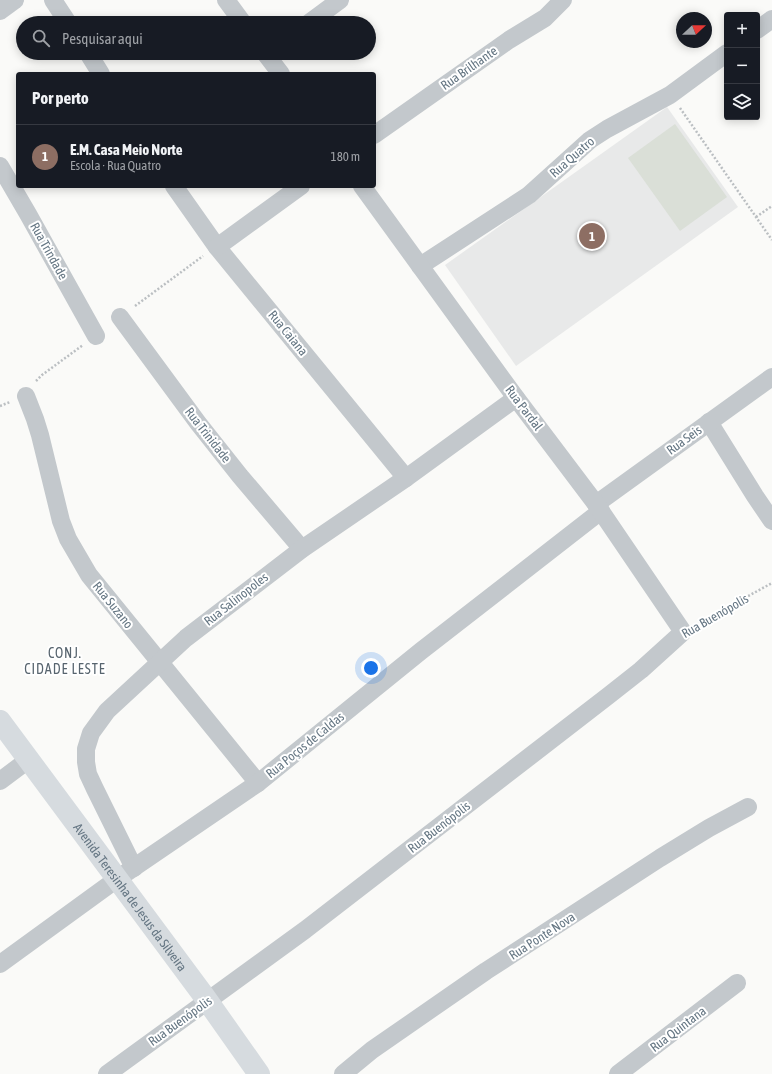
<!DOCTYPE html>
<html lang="pt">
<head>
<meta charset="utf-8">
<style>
	:root { --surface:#171b24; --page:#242831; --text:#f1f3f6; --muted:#9ea1a6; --line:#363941; --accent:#b45309 }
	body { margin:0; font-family:"Asap Condensed",sans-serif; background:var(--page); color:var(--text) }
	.controls { position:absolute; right:12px; top:12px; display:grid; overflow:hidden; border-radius:4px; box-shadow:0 2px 10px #0003 }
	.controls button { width:36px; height:36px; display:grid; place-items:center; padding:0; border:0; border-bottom:1px solid var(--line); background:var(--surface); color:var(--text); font:20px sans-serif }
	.compass { position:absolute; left:676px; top:12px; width:36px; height:36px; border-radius:50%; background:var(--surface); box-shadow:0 2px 10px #0003; rotate:68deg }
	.you { position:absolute; left:371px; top:668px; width:14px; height:14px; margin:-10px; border:3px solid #fff; border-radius:50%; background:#1a73e8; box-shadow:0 0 0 6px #1a73e833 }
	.badge { display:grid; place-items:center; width:26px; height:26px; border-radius:50%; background:var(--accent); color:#fff; font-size:13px; font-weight:700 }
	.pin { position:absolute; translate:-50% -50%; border:2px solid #fff; box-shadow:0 1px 4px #0006 }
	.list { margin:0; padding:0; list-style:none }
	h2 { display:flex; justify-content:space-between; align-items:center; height:52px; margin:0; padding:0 16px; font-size:17px }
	h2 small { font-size:13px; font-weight:400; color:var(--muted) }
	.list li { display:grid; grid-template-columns:26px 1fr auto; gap:12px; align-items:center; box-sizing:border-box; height:64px; padding:0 16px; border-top:1px solid var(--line) }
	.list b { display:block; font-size:15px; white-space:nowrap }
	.list p { margin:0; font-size:13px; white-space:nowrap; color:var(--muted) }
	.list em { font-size:13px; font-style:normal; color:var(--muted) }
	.icon { flex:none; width:22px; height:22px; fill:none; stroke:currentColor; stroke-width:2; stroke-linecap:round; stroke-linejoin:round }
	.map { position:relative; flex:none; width:772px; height:1074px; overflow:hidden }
	.search { position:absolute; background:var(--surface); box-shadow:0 2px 10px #0003; left:16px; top:16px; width:360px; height:44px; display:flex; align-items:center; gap:10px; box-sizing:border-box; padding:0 14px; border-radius:22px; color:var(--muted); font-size:15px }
	.panel { position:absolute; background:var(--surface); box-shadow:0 2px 10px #0003; left:16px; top:72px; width:360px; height:116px; border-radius:4px }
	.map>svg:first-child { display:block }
	.built { fill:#e8e9e9 }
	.green { fill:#dadfd7 }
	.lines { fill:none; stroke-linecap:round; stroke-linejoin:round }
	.path { stroke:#bbbfc2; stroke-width:2.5; stroke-dasharray:2 2; stroke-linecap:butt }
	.street { stroke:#c3c8cc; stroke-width:18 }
	.secondary { stroke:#d6dbdf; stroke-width:22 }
	.labels { text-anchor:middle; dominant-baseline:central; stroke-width:4; stroke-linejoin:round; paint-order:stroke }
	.street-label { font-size:13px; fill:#657683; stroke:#fff }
	.neighbourhood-label { font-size:14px; letter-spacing:1px; fill:#57646e; stroke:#fff }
</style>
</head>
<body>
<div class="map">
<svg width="772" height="1074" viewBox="0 0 772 1074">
	<rect width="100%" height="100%" fill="#fafaf8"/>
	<path class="built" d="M667,107L738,207L516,366L445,265Z"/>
	<path class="green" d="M675,124L727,197L680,231L628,158Z"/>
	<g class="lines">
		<g class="path">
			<path d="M680,108L772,240"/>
			<path d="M756,217L772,206"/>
			<path d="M135,306L203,256"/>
			<path d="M36,381L42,375L83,345"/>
			<path d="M0,406L10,402"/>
			<path d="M699,623L772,583"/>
		</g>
		<g class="street">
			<path d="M53,0L68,23"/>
			<path d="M226,0L243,23"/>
			<path d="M0,11L15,0"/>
			<path d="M309,23L340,0"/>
			<path d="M757,30L772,19"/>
			<path d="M88,53L101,74"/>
			<path d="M265,53L281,74"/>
			<path d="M374,135L509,40L545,18L563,0"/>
			<path d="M0,166L28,214L96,336"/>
			<path d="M174,186L217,247L406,478"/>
			<path d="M217,247L301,186"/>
			<path d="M420,266L529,195L590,140L607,129L670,95L727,53"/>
			<path d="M120,317L198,423L240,476L302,549"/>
			<path d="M26,396L35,419L40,435L61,521L68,539L89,575L258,783"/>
			<path d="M709,422L755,496L772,521"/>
			<path d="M596,504L772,377"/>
			<path d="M0,781L28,760"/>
			<path d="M134,868L95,789L88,774L86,762V749L91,733L107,711L186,638L302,549L406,478L516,398"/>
			<path d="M0,964L117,879L258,783L421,651L601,511"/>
			<path d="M107,1074L305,930L608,696L641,670L683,632L596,504L516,398L362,186"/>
			<path d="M343,1074L372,1050L486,971L660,858L709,828L748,807"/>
			<path d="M618,1074L737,983"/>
		</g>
		<path class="secondary" id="s1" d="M0,721L204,996L259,1074"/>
	</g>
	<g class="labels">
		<g class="street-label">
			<text transform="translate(469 68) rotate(-35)">Rua Brilhante</text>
			<text transform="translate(572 157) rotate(-41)">Rua Quatro</text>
			<text transform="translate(49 251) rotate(61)">Rua Trindade</text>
			<text transform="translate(288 333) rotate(51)">Rua Caiana</text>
			<text transform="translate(524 408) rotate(53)">Rua Pardal</text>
			<text transform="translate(208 435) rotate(52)">Rua Trinidade</text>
			<text transform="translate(684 440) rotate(-36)">Rua Seis</text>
			<text transform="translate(236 599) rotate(-38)">Rua Salinopoles</text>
			<text transform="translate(113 605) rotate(51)">Rua Suzano</text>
			<text transform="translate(715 616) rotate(-30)">Rua Buenópolis</text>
			<text transform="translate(305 745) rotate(-39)">Rua Poços de Caldas</text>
			<text transform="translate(439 827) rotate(-38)">Rua Buenópolis</text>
			<text stroke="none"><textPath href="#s1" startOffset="219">Avenida Teresinha de Jesus da Silveira</textPath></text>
			<text transform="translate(542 936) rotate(-33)">Rua Ponte Nova</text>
			<text transform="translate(180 1021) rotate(-36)">Rua Buenópolis</text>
			<text transform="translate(678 1029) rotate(-37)">Rua Quintana</text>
		</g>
		<g class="neighbourhood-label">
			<text x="65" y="653">CONJ.<tspan x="65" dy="16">CIDADE LESTE</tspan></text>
		</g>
	</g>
</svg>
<div class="controls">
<button>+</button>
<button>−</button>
<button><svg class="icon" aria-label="layers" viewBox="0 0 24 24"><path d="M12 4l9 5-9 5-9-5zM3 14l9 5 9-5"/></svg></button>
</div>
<svg class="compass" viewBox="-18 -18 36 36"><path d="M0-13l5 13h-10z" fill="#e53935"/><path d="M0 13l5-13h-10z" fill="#9ea1a6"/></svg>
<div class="you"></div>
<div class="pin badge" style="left:592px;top:236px;background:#8d6e63">1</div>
<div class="search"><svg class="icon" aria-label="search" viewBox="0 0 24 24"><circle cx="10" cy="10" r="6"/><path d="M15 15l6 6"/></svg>Pesquisar aqui</div>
<section class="panel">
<h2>Por perto<small></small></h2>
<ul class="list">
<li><span class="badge" style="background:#8d6e63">1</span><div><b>E.M. Casa Meio Norte</b><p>Escola · Rua Quatro</p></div><em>180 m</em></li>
</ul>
</section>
</div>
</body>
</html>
